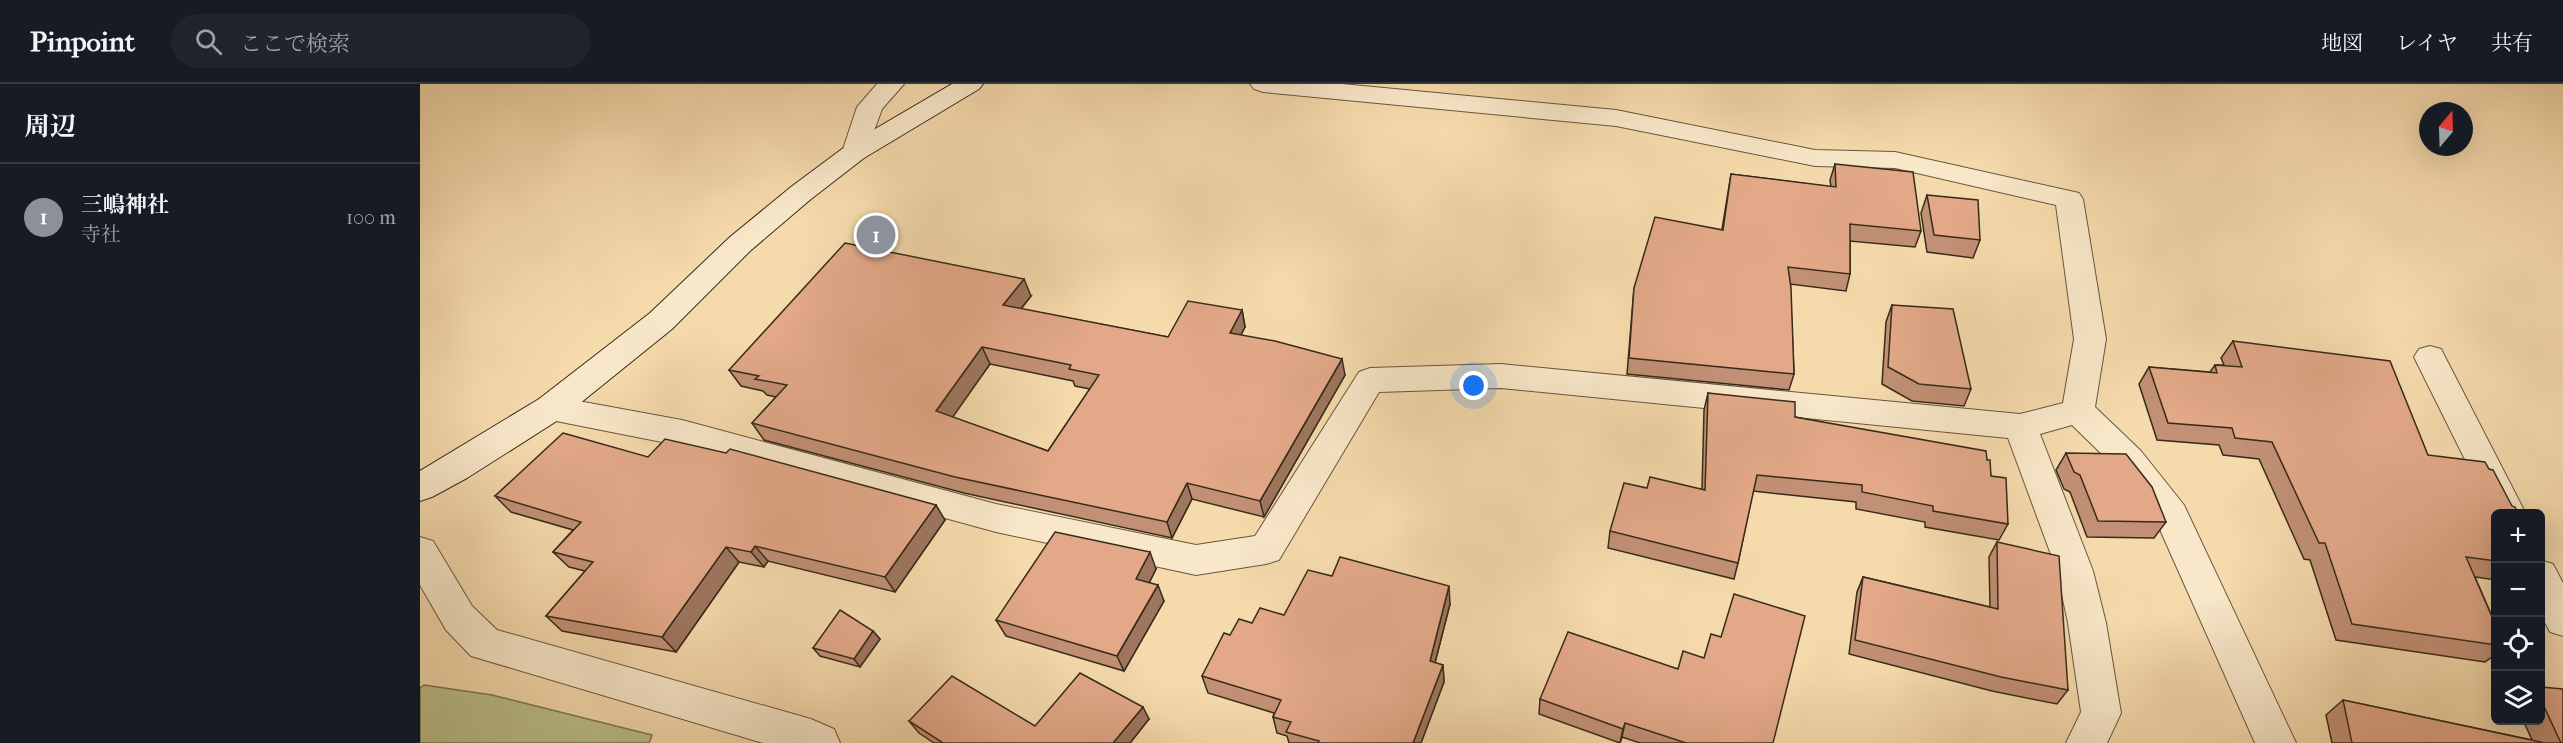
<!DOCTYPE html>
<html lang="ja">
<head>
<meta charset="utf-8">
<style>
	:root { --surface:#171b24; --page:#20242c; --text:#f1f3f6; --muted:#9ea1a6; --line:#363941; --accent:#8c9099 }
	body { margin:0; font-family:"IM FELL French Canon","Noto Serif JP",serif; background:var(--page); color:var(--text) }
	.controls { position:absolute; right:18px; bottom:18px; display:grid; overflow:hidden; border-radius:9px; box-shadow:0 6px 24px #0002 }
	.controls button { width:54px; height:54px; display:grid; place-items:center; padding:0; border:0; border-bottom:2px solid var(--line); background:var(--surface); color:var(--text); font:30px sans-serif }
	.compass { position:absolute; left:1999px; top:18px; width:54px; height:54px; border-radius:50%; background:var(--surface); box-shadow:0 6px 24px #0002; rotate:19deg }
	.you { position:absolute; left:1054px; top:302px; width:21px; height:21px; margin:-15px; border:4px solid #fff; border-radius:50%; background:#1a73e8; box-shadow:0 0 0 9px #1a73e833 }
	.badge { display:grid; place-items:center; width:39px; height:39px; border-radius:50%; background:var(--accent); color:#fff; font-size:20px; font-weight:700 }
	.pin { position:absolute; translate:-50% -50%; border:3px solid #fff; box-shadow:0 2px 6px #0006 }
	.list { margin:0; padding:0; list-style:none }
	h2 { display:flex; justify-content:space-between; align-items:center; height:78px; margin:0; padding:0 24px; font-size:26px }
	h2 small { font-size:20px; font-weight:400; color:var(--muted) }
	.list li { display:grid; grid-template-columns:39px 1fr auto; gap:18px; align-items:center; box-sizing:border-box; height:108px; padding:0 24px; border-top:2px solid var(--line) }
	.list b { display:block; font-size:22px; white-space:nowrap }
	.list p { margin:0; font-size:20px; white-space:nowrap; color:var(--muted) }
	.list em { font-size:20px; font-style:normal; color:var(--muted) }
	.icon { flex:none; width:33px; height:33px; fill:none; stroke:currentColor; stroke-width:2; stroke-linecap:round; stroke-linejoin:round }
	.map { position:relative; flex:none; width:2143px; height:659px; overflow:hidden }
	header { display:flex; align-items:center; gap:36px; box-sizing:border-box; height:84px; padding:0 30px; background:var(--surface); border-bottom:2px solid var(--line) }
	header strong { font-size:28px }
	nav { display:flex; gap:33px; margin-inline-start:auto; font-size:21px }
	.search { width:420px; height:54px; background:var(--page); display:flex; align-items:center; gap:15px; box-sizing:border-box; padding:0 21px; border-radius:33px; color:var(--muted); font-size:22px }
	main { display:flex }
	aside { flex:1; background:var(--surface) }
	.map>svg:first-child { display:block }
	.green { fill:#bbc08a; stroke:#797652; stroke-width:1.5 }
	.lines { fill:none; stroke-linecap:round; stroke-linejoin:round }
	.street-casing { stroke:#66573e; stroke-width:2 }
	.secondary-casing { stroke:#372b1a; stroke-width:2 }
	.street { fill:#f8e7c9; fill-rule:evenodd }
	.secondary { fill:#f8e7c9; fill-rule:evenodd }
	.wall { fill:#c29075; stroke:#372b1a; stroke-width:1.5; fill-rule:evenodd }
	.shaded-wall { fill:#9e765f; stroke:#372b1a; stroke-width:1.5 }
	.building { fill:#e2a888; stroke:#372b1a; stroke-width:1.5; fill-rule:evenodd }
</style>
</head>
<body>
<header>
<strong>Pinpoint</strong>
<div class="search"><svg class="icon" aria-label="search" viewBox="0 0 24 24"><circle cx="10" cy="10" r="6"/><path d="M15 15l6 6"/></svg>ここで検索</div>
<nav><a>地図</a><a>レイヤ</a><a>共有</a></nav>
</header>
<main>
<aside>
<h2>周辺<small></small></h2>
<ul class="list">
<li><span class="badge">1</span><div><b>三嶋神社</b><p>寺社</p></div><em>100 m</em></li>
</ul>
</aside>
<div class="map">
<svg width="2143" height="659" viewBox="0 0 2143 659">
	<rect width="100%" height="100%" fill="#f5daac"/>
	<filter id="stains"><feTurbulence type="fractalNoise" baseFrequency=".00333" numOctaves="4"/><feColorMatrix values="0 0 0 0 .2 0 0 0 0 .09 0 0 0 0 .02 0 0 0 .5 -.17"/></filter>
	<radialGradient id="worn" r=".72"><stop offset=".6" stop-color="#630" stop-opacity="0"/><stop offset="1" stop-color="#630" stop-opacity=".3"/></radialGradient>
	<path class="green" d="M4,601L72,611L232,651L229,659H0V604Z"/>
	<g class="lines">
		<defs>
			<g id="street">
				<path d="M457,0H484L462,25L444,74L435,76L426,74L422,68L437,23Z"/>
				<path d="M830,0H922L1196,26L1395,66L1475,68L1659,109L1663,115L1686,255L1675,323L1721,367L1764,421L1876,659H1835L1737,439L1697,385L1652,341L1620,350L1673,487L1686,539L1701,629L1687,659H1646L1661,628L1648,539L1637,487L1588,354L1081,304L959,308L859,476L846,480L776,491L576,448L262,362L131,336L119,333L115,324L119,315L131,312L262,336L576,420L776,461L835,452L939,288L950,284L1081,280L1600,330L1643,319L1654,255L1636,121L1475,84L1395,82L1196,42L843,8L834,5Z"/>
				<path d="M2010,262L2021,265L2106,430H2076V438L1994,273L1999,265Z"/>
				<path d="M0,453L13,457L52,522L77,546L391,635L414,645L420,659H343L51,572L26,546L0,501Z"/>
				<path d="M2120,476L2133,480L2143,499V552L2130,548L2120,529Z"/>
			</g>
			<path id="secondary" d="M532,0H563L559,5L444,74L391,115L330,167L252,245L143,333L47,394L12,413L0,417V387L119,315L230,229L310,153L371,103L426,62Z"/>
		</defs>
		<use href="#street" class="street-casing"/>
		<use href="#secondary" class="secondary-casing"/>
		<use href="#street" class="street"/>
		<use href="#secondary" class="secondary"/>
	</g>
	<g class="wall">
		<path d="M1415,80L1501,147L1495,163L1430,157V190L1426,207L1370,200L1374,290L1369,306L1207,290L1214,204L1302,145L1311,90L1411,103L1410,96Z"/>
		<path d="M1507,111L1560,156L1553,174L1507,168L1501,129Z"/>
		<path d="M611,212L601,225L748,253L822,226L825,243L821,251L925,291L844,433L772,415L752,454L544,409L344,356L332,339L356,313L347,311L343,307L321,302L309,286ZM570,280L653,297L655,302L670,305L628,367L532,333Z"/>
		<path d="M1472,221L1551,305L1544,322L1492,317L1462,300L1466,238Z"/>
		<path d="M1813,257L2008,371L2076,429V496L2055,493L2076,542V570L2065,578L1916,556L1890,476L1884,475L1839,375L1803,371L1799,361L1737,356L1719,300L1729,283L1790,288L1795,281H1804L1801,274Z"/>
		<path d="M1288,309L1375,333L1567,376L1571,392L1588,440L1579,456L1505,443V438L1436,425V418L1333,407L1318,479L1314,495L1188,464L1190,447L1227,404L1282,405L1284,326Z"/>
		<path d="M1646,369L1746,438L1734,454L1667,453L1650,408L1644,405L1636,386Z"/>
		<path d="M228,373L525,436L475,508L348,477L344,483L319,478L256,568L142,547L126,532L165,487L149,483L133,468L153,446L91,428L75,412Z"/>
		<path d="M1577,458L1648,606L1637,620L1572,607L1429,570L1437,508L1443,493L1570,523L1569,473Z"/>
		<path d="M736,485L729,499L744,517L704,587L586,552L576,536Z"/>
		<path d="M1030,520L1015,579L1023,581L1024,598L1001,659H869L867,652L857,649L853,633L854,629L788,609L782,592L810,551L832,539Z"/>
		<path d="M453,547L460,555L440,583L400,572L393,564Z"/>
		<path d="M2121,603L2143,659H1912L1906,631L1923,616L2112,656L2103,636H2121Z"/>
		<path d="M1120,615L1353,659H1220L1202,653L1200,659L1119,630Z"/>
		<path d="M729,635L710,659H514L499,649L489,637L615,642Z"/>
	</g>
	<g class="shaded-wall">
		<path d="M604,195L611,212L590,238L583,221Z"/>
		<path d="M822,226L825,243L813,266L810,249Z"/>
		<path d="M562,263L570,280L525,344L516,327Z"/>
		<path d="M922,275L925,291L844,433L840,417Z"/>
		<path d="M767,399L772,415L752,454L747,438Z"/>
		<path d="M516,421L525,436L475,508L465,493Z"/>
		<path d="M335,462L348,477L344,483L331,468Z"/>
		<path d="M306,463L319,478L256,568L242,553Z"/>
		<path d="M730,468L736,485L723,511L716,495Z"/>
		<path d="M738,501L744,517L704,587L697,572Z"/>
		<path d="M1029,502L1030,520L1011,594L1010,577Z"/>
		<path d="M453,547L460,555L440,583L434,575Z"/>
		<path d="M1023,581L1024,598L1001,659H993Z"/>
		<path d="M723,623L729,635L710,659H693Z"/>
		<path d="M1205,639L1202,653L1200,659L1203,645Z"/>
	</g>
	<g class="building">
		<path d="M1415,80L1493,88L1501,147L1430,140V190L1368,183L1371,204L1374,290L1209,274L1214,204L1235,133L1303,146L1311,90L1416,103Z"/>
		<path d="M1507,111L1558,116L1560,156L1514,151Z"/>
		<path d="M425,159L604,195L583,221L748,253L768,217L822,226L810,249L855,257L922,275L840,417L767,399L747,438L535,393L332,339L367,301L335,295L339,292L309,286ZM562,263L651,281L649,285L679,291L628,367L516,327Z"/>
		<path d="M1472,221L1533,225L1551,305L1499,300L1468,283Z"/>
		<path d="M1813,257L1970,277L2008,371L2065,378L2069,385L2073,386L2092,422L2095,423L2098,429H2076V477L2046,473L2076,542V561L1932,540L1905,459H1899L1852,358L1815,354L1812,344L1748,339L1729,283L1797,289L1795,281L1822,283Z"/>
		<path d="M1288,309L1375,318V333L1566,367L1567,376H1570L1571,392L1586,394L1588,440L1513,427V422L1442,408V401L1337,391L1318,479L1190,447L1204,399L1227,404L1230,393L1285,406Z"/>
		<path d="M143,349L228,373L245,355L306,369L310,365L516,421L465,493L335,462L331,468L306,463L242,553L126,532L173,478L133,468L161,438L75,412Z"/>
		<path d="M1646,369L1706,370L1732,403L1746,438L1678,437L1660,391L1654,388Z"/>
		<path d="M635,448L730,468L716,495L738,501L697,572L576,536Z"/>
		<path d="M1577,458L1639,472L1648,606L1581,593L1435,556L1443,493L1578,525Z"/>
		<path d="M920,473L1029,502L1010,577L1023,581L993,659H898L899,657L866,648L871,638L853,633L861,616L782,592L804,549L810,551L819,535L832,539L840,524L864,531L888,486L912,492Z"/>
		<path d="M1314,510L1385,532L1353,659H1266L1205,639L1203,645L1120,615L1148,548L1258,585L1263,567L1284,574L1291,550L1301,553Z"/>
		<path d="M420,526L453,547L434,575L393,564Z"/>
		<path d="M660,589L723,623L693,659H523L489,637L532,592L615,642Z"/>
		<path d="M2121,603L2143,605V659H2141L2121,616Z"/>
		<path d="M1923,616L2125,659H1932Z"/>
	</g>
	<rect width="100%" height="100%" filter="url(#stains)"/>
	<rect width="100%" height="100%" fill="url(#worn)"/>
</svg>
<div class="controls">
<button>+</button>
<button>−</button>
<button><svg class="icon" aria-label="locate" viewBox="0 0 24 24"><circle cx="12" cy="12" r="6"/><path d="M12 2v4M12 18v4M2 12h4M18 12h4"/></svg></button>
<button><svg class="icon" aria-label="layers" viewBox="0 0 24 24"><path d="M12 4l9 5-9 5-9-5zM3 14l9 5 9-5"/></svg></button>
</div>
<svg class="compass" viewBox="-18 -18 36 36"><path d="M0-13l5 13h-10z" fill="#e53935"/><path d="M0 13l5-13h-10z" fill="#9ea1a6"/></svg>
<div class="you"></div>
<div class="pin badge" style="left:456px;top:151px">1</div>
</div>
</main>
</body>
</html>
